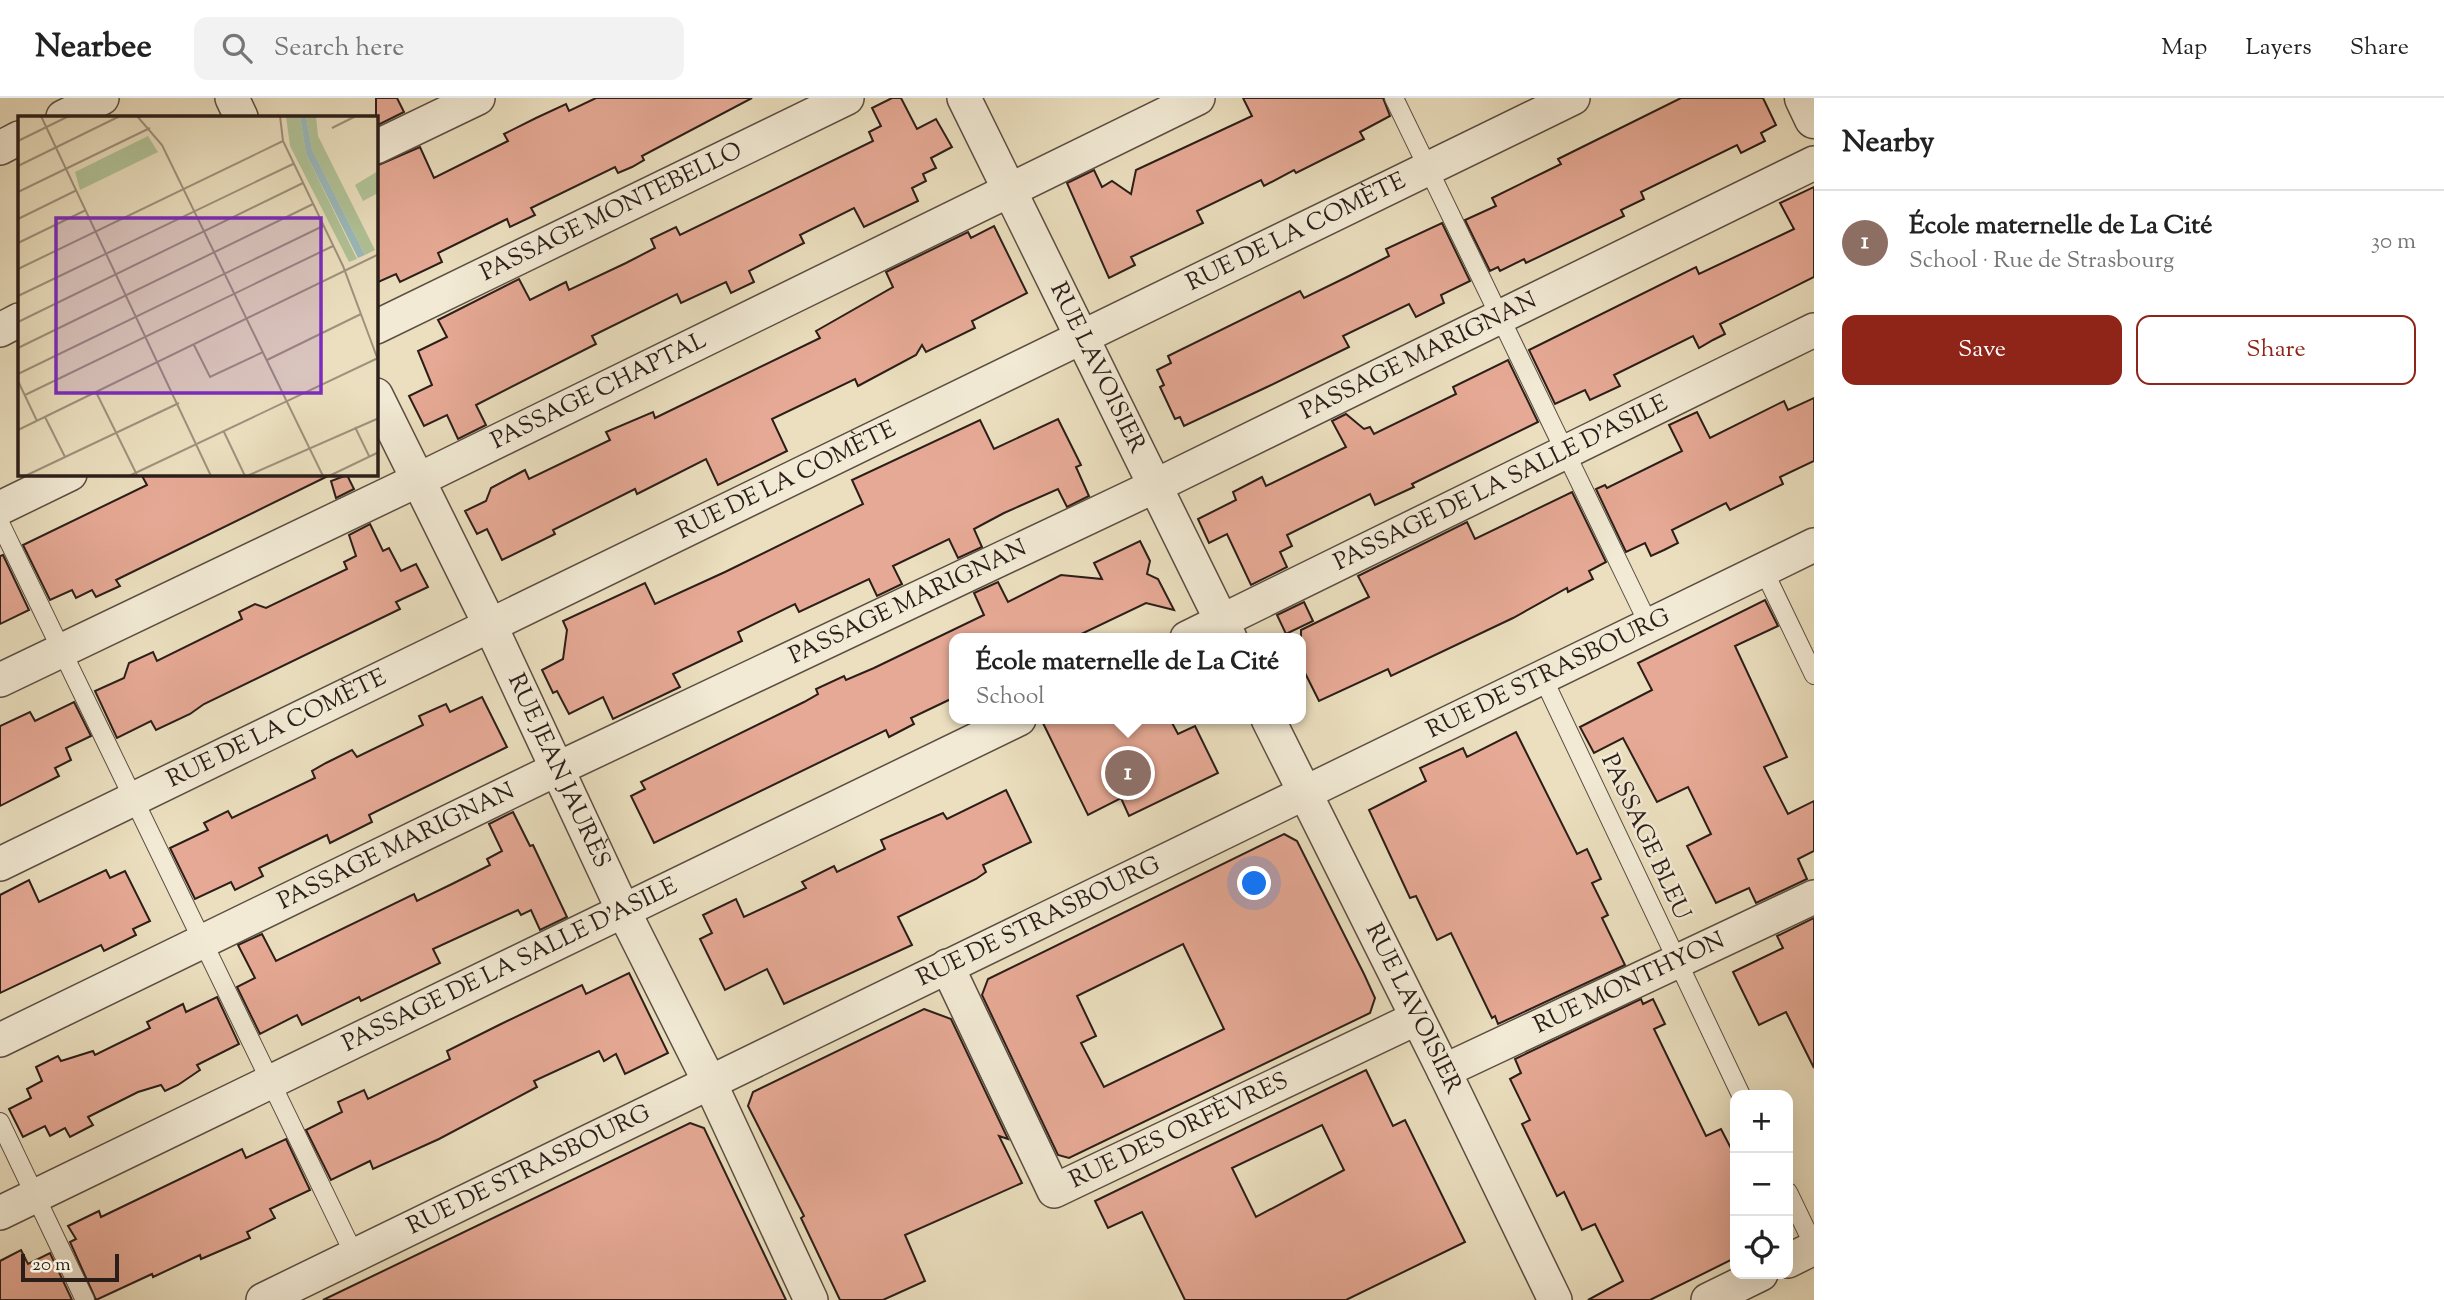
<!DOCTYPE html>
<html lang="en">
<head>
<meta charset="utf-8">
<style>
	:root { --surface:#fff; --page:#f2f2f2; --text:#222; --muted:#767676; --line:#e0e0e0; --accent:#8f2418 }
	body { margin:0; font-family:"Sorts Mill Goudy",serif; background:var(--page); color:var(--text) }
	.controls { position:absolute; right:21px; bottom:21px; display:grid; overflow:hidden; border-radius:14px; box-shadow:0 7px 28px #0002 }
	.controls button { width:63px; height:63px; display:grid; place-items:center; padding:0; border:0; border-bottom:2px solid var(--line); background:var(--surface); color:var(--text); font:35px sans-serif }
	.scale { position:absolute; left:21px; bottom:18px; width:98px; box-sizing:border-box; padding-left:7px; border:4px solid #2b1e19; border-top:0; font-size:19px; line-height:24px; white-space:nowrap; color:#2b1e19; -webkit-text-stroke:5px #f2ead5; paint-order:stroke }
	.you { position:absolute; left:1255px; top:786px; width:24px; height:24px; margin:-18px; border:5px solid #fff; border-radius:50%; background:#1a73e8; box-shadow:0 0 0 10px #1a73e833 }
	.badge { display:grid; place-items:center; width:46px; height:46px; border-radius:50%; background:var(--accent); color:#fff; font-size:23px; font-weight:700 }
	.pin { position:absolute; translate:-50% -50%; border:4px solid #fff; box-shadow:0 2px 7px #0006 }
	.popup { position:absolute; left:949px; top:535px; width:357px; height:91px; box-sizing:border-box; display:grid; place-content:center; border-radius:14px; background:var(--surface); filter:drop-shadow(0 2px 5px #0005); font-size:23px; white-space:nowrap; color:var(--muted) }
	.popup b { font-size:26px; color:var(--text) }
	.popup::after { content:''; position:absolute; left:50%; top:100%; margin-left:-14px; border:14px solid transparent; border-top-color:var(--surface) }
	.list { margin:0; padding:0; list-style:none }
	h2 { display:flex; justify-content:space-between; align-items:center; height:91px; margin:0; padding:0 28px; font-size:30px }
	h2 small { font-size:23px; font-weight:400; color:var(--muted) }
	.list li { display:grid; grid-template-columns:46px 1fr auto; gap:21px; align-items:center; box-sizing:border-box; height:105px; padding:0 28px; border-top:2px solid var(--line) }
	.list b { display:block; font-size:26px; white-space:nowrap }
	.list p { margin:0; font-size:23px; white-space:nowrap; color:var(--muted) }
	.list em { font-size:23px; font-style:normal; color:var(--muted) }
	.actions { display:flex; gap:14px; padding:21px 28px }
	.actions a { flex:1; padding:16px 0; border:2px solid var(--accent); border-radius:14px; text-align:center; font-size:24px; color:var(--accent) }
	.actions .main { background:var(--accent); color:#fff }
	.icon { flex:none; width:38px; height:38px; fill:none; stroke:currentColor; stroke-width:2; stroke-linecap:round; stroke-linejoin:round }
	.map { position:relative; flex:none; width:1814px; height:1202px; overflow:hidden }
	header { display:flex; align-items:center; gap:42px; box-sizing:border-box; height:98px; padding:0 35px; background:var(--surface); border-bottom:2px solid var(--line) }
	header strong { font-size:33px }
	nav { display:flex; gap:38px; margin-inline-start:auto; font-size:24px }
	.search { width:490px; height:63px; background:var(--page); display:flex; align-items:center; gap:18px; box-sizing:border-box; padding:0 24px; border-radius:14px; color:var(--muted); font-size:26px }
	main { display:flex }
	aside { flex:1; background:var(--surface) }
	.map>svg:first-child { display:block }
	.building { fill:#e6a995; stroke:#2b1e19; stroke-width:2; fill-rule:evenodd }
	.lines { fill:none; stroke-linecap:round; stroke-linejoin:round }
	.service-casing { stroke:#5b4e42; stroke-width:20 }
	.minor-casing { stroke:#5b4e42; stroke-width:36 }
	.tertiary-casing { stroke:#5b4e42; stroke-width:41 }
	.service { stroke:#f2ead5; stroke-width:18 }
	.minor { stroke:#f2ead5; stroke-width:33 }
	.tertiary { stroke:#f2ead5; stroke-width:38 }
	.labels { text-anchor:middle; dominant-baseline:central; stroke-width:5; stroke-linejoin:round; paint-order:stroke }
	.street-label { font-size:24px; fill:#2b1e19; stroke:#f2ead5 }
	.inset-road { fill:none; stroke:#9e927d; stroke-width:2 }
	.view { fill:#7b2cbf; fill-opacity:0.15; stroke:#7b2cbf; stroke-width:3.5 }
	.inset-edge { fill:none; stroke:#2b1e19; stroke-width:3.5 }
</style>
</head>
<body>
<header>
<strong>Nearbee</strong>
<div class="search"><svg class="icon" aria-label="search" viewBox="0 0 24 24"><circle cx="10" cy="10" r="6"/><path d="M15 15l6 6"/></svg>Search here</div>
<nav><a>Map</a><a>Layers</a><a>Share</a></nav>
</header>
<main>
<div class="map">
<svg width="1814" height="1202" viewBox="0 0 1814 1202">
	<rect width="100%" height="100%" fill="#ebdfbf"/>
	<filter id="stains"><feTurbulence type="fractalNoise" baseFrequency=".00286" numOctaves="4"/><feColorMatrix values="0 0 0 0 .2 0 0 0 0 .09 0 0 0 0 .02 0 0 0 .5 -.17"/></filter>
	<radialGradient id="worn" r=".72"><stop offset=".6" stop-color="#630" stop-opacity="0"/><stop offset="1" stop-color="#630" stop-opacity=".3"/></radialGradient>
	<g class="building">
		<path d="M376,0H397L404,14L376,28Z"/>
		<path d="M596,0H752L642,58L644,62L632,69L618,75L615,69L531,110L535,117L510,129L507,121L438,155L442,164L400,184L396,176L376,185V68L420,49L434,80L508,43L504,36L536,20L566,6L569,13Z"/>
		<path d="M892,0H901L917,31L936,21L952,49L931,60L936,70L923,76L926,83L912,90L918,103L864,129L854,110L800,137L804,145L749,173L754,184L731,195L726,184L681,205L677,196L592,238L596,246L476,307L486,327L458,341L447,317L424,328L409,298L432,287L418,253L447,239L438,222L519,181L530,202L566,184L569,192L626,165L655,150L651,141L676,129L680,137L873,43L869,34L881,28L872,10Z"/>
		<path d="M1243,0H1383L1390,18L1360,34L1364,41L1296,75L1294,72L1264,88L1261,82L1197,113L1203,125L1131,159L1135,167L1109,180L1067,85L1094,72L1102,89L1112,83L1131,96L1136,72L1252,18Z"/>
		<path d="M1681,0H1763L1776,27L1761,35L1765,43L1741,55L1737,47L1641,94L1644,101L1621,112L1624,118L1526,165L1524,161L1500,173L1498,169L1490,173L1465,122L1496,108L1492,100L1561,66L1558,61Z"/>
		<path d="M1814,89V179L1720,226L1725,236L1713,242L1699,250L1693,238L1614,277L1620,288L1590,302L1585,292L1555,306L1529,252L1696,169L1699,176L1794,131L1780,105Z"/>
		<path d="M1442,125L1470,183L1441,197L1444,205L1416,219L1409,206L1343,238L1349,249L1267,289L1184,328L1180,319L1175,321L1160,289L1164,287L1157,272L1171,265L1168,258L1300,193L1304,200L1347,179L1389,158L1386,151Z"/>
		<path d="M994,128L1027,195L972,223L975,230L926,254L922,247L916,257L858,288L855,281L772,321L787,353L718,387L706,361L637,396L635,391L553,432L555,436L502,462L487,431L477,436L465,413L486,403L491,390L525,372L529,381L610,342L606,334L653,314L655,320L820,240L816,233L893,189L886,174L968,134L971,140Z"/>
		<path d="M1508,262L1538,324L1412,386L1414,389L1375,407L1370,396L1287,437L1292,448L1280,454L1287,469L1251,487L1227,436L1209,445L1198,421L1236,402L1233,394L1262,379L1266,388L1346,349L1332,323L1346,316L1364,331L1370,329L1374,336L1456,296L1453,289Z"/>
		<path d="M1814,300V363L1780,379L1783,386L1730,412L1726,405L1672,432L1678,445L1664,452L1651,458L1645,445L1626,454L1596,391L1605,387L1607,390L1682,353L1669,327L1697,314L1710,340L1784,303L1788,312Z"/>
		<path d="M1058,321L1081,367L1076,369L1089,398L1067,409L1058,391L1004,415L974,431L982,449L958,460L949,441L893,468L902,486L877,498L869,481L799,514L795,506L738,534L742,543L673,576L680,589L613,621L603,599L569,616L557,593L553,595L542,572L563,561L567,532L563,523L645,485L655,506L725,474L863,406L852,382L980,322L994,351Z"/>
		<path d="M141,376H332L116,482L120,488L96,499L92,492L76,500L72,492L50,502L23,447L147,387Z"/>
		<path d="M347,377L354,391L336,400L331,383Z"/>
		<path d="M1572,394L1606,464L1589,473L1593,481L1568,494L1567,490L1513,520L1391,578L1388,571L1319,603L1301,567V532L1369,499L1358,478L1467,424L1475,441Z"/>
		<path d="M370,426L383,453L389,450L401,473L416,466L428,489L396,504L400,511L204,606L190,616L156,632L151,623L117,640L95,593L124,580L129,565L153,554L157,563L242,521L239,514L255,506L266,510L347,471L344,464L356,458L349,437Z"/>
		<path d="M1140,443L1150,463L1147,476L1158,481L1174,512L1146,505L1073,540H955V599L911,620L914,626L889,639L886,632L654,745L631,698L645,691L641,684L804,604L818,596L816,591L844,578L846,582L874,570L984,517L974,495L998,484L1008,504L1061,477L1102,481L1094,465Z"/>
		<path d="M3,457L29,512L0,526V458Z"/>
		<path d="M1765,502L1778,528L1735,548L1787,659L1764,669L1788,716L1814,703V753L1798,761L1807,781L1756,805L1749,790L1716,805L1687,748L1711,736L1688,689L1657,704L1623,640L1594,655L1580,629L1652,592L1638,565Z"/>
		<path d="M1304,504L1313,523L1286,536L1277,517Z"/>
		<path d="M482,599L507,649L369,717L372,724L330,745L327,737L259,770L263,778L235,792L231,784L195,801L170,750L208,732L204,725L228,713L232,720L315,680L312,673L326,665L352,652L357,659L423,627L419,618L446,606L450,614Z"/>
		<path d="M74,604L91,638L66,650L71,662L55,670L59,678L0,708V628L30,614L35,623Z"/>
		<path d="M1041,621H1170L1178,636L1195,628L1218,675L1129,718L1121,700L1088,717Z"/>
		<path d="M1516,634L1577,756L1587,751L1601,781L1592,785L1608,817L1602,820L1625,867L1498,926L1495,918L1492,920L1451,835L1437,842L1416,798L1410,800L1369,712L1426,683L1420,670L1463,650L1467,659Z"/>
		<path d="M1006,692L1031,744L983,767L986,774L976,781L898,819L912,847L784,906L767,871L725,892L700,841L712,835L703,817L736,801L744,819L806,790L802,784L834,768L837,774L885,751L881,742L943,715L947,721Z"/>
		<path d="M513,714L530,748L533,747L567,819L540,832L531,812L521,817L518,812L433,851L440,865L361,903L359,899L302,927L297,917L260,936L237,889L255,880L238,847L262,836L276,863L414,796L417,803L452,786L490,767L487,761L502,753L489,726Z"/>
		<path d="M1284,736L1297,743L1364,876L1375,900L1370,915L1069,1060L1058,1057L982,897L988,881ZM1183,846L1224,931L1104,989L1081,945L1096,938L1077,898Z"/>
		<path d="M106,772L110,780L125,773L150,823L133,831L136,837L104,853L101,847L0,895V797L29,782L39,804Z"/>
		<path d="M1814,820V970L1786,914L1759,927L1733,874L1783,850L1777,838Z"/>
		<path d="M629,875L668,955L625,976L616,956L604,963L599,953L534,983L537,989L439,1041L373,1071L370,1063L331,1082L306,1032L342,1014L338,1004L364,992L368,1001L450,961L447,953L499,927L582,887L586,896Z"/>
		<path d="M217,899L239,946L197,967L200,972L178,987L165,993L161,987L138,994L88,1019L93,1027L70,1039L65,1030L50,1038L45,1028L23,1039L9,1011L31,1000L27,991L42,983L36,969L58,958L61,963L93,953L95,957L150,930L147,924L183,906L186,914Z"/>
		<path d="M1641,901L1643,906L1653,901L1665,926L1654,931L1706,1038L1721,1031L1735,1058V1160L1650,1202H1588L1623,1183L1595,1126L1582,1132L1564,1094L1557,1098L1522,1026L1530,1022L1510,981L1521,975L1515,961Z"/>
		<path d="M924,911L951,921L1008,1041L999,1038L1022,1085L905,1137L925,1183L883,1202H840L801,1120L804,1118L748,1008L753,994Z"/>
		<path d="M1366,972L1393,1028L1405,1022L1465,1144L1346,1202H1185L1142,1114L1108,1130L1095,1103ZM1322,1027L1344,1072L1256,1119L1232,1070Z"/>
		<path d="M690,1025L704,1030L786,1202H323Z"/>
		<path d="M286,1041L310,1092L270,1111L275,1120L247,1134L250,1140L201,1161L200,1157L153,1179L152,1176L96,1202L70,1144L76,1141L68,1128L99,1113L101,1119L242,1051L246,1060Z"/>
		<path d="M21,1152L28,1166L50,1155L72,1202H0V1163Z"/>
	</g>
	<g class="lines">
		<defs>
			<g id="service">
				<path d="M1394,0L1649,527"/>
				<path d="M0,425L354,1156"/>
				<path d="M1763,471L1814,577"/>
				<path d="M1542,578L1741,997"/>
				<path d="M0,1024L85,1202"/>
				<path d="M1788,1094L1814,1148"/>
			</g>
			<g id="minor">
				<path d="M232,0L241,19"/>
				<path id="s1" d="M964,0L1230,540"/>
				<path d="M63,19L102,0"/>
				<path d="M376,49L478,0"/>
				<path d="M0,50L19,40"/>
				<path id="s2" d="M376,229L847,0"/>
				<path d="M0,232L19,222"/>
				<path id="s3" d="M376,297L490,527L622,810L709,983L811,1202"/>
				<path d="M0,410L70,376"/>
				<path id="s4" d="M1187,540L1814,232"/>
				<path id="s5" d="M0,582L418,382L1198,0"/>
				<path id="s6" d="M1268,621L1444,973L1555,1202"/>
				<path id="s7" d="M0,766L1573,0"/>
				<path id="s8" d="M947,868L1054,1093L1417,920"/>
				<path id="s9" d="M0,942L557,671L1155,388L1814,65"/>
				<path id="s10" d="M1444,973L1814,799"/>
				<path id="s11" d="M0,1115L1019,621"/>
				<path d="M1788,1163L1814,1150"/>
				<path id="s12" d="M263,1202L1814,447"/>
				<path d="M1708,1202L1761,1176"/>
			</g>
			<path id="tertiary" d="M1804,0L1814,21"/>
		</defs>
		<use href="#service" class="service-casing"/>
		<use href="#minor" class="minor-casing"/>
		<use href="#tertiary" class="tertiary-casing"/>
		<use href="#service" class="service"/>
		<use href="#minor" class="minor"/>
		<use href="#tertiary" class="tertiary"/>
	</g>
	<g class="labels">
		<g class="street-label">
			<text stroke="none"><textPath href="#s2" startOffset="262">PASSAGE MONTEBELLO</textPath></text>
			<text stroke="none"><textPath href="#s7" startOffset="1442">RUE DE LA COMÈTE</textPath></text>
			<text stroke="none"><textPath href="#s9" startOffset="1575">PASSAGE MARIGNAN</textPath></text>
			<text stroke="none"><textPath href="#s1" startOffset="301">RUE LAVOISIER</textPath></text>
			<text stroke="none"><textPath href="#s5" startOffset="665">PASSAGE CHAPTAL</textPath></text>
			<text stroke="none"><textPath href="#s7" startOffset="875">RUE DE LA COMÈTE</textPath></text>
			<text stroke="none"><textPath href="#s4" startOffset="350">PASSAGE DE LA SALLE D'ASILE</textPath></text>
			<text stroke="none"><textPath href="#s9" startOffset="1008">PASSAGE MARIGNAN</textPath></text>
			<text stroke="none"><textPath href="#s12" startOffset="1430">RUE DE STRASBOURG</textPath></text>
			<text stroke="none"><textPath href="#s7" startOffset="308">RUE DE LA COMÈTE</textPath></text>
			<text stroke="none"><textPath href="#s3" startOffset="418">RUE JEAN JAURÈS</textPath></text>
			<text transform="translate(1645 739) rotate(65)">PASSAGE BLEU</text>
			<text stroke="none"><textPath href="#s9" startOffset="441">PASSAGE MARIGNAN</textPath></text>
			<text stroke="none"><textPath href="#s12" startOffset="863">RUE DE STRASBOURG</textPath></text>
			<text stroke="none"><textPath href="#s11" startOffset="567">PASSAGE DE LA SALLE D'ASILE</textPath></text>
			<text stroke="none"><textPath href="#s10" startOffset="205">RUE MONTHYON</textPath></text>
			<text stroke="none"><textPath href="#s6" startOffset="324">RUE LAVOISIER</textPath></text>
			<text stroke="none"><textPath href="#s8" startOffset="388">RUE DES ORFÈVRES</textPath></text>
			<text stroke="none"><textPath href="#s12" startOffset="296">RUE DE STRASBOURG</textPath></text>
		</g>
	</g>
	<g transform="translate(18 18)">
		<rect width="360" height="360" fill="#ebdfbf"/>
		<path d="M268,0H282L288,38L339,143L331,146L272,30ZM288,0H298L300,20L357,134L347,139L294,33ZM130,20L140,36L62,74L57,56ZM360,55V77L345,85L337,69Z" fill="#b1c397"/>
		<path d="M282,0H288L294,33L347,139L340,142L288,38Z" fill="#9bbabb"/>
		<path class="inset-road" d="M23,0L193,360M119,0L144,29L305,360M262,0L265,25L325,150L360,244M314,12L338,0M0,25L51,0M0,50L102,0M0,76L132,12M0,103L59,74M0,127L68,94M0,153L265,25M0,180L275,48M0,206L285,67M176,229L192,261L245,236M0,232L295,88M249,244L343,198M0,258L305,110M0,265L19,305M78,276L119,359M7,279L315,130M27,301L47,341M337,311L351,340M0,314L361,138M206,316L227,360M7,360L161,287M111,360L360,242M229,360L361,302M311,360L361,336"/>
		<path class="view" d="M38,102H303V277H38Z"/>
		<rect width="360" height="360" class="inset-edge"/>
	</g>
	<rect width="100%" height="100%" filter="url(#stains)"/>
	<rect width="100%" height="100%" fill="url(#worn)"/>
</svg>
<div class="controls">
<button>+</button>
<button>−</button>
<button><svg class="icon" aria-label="locate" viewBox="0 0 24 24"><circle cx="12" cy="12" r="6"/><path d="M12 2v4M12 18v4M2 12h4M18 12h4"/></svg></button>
</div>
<div class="scale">20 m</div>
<div class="you"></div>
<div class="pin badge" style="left:1128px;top:675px;background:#8d6e63">1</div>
<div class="popup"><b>École maternelle de La Cité</b>School</div>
</div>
<aside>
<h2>Nearby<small></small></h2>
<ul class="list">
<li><span class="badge" style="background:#8d6e63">1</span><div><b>École maternelle de La Cité</b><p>School · Rue de Strasbourg</p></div><em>30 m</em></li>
</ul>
<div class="actions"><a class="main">Save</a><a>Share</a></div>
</aside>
</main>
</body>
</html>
